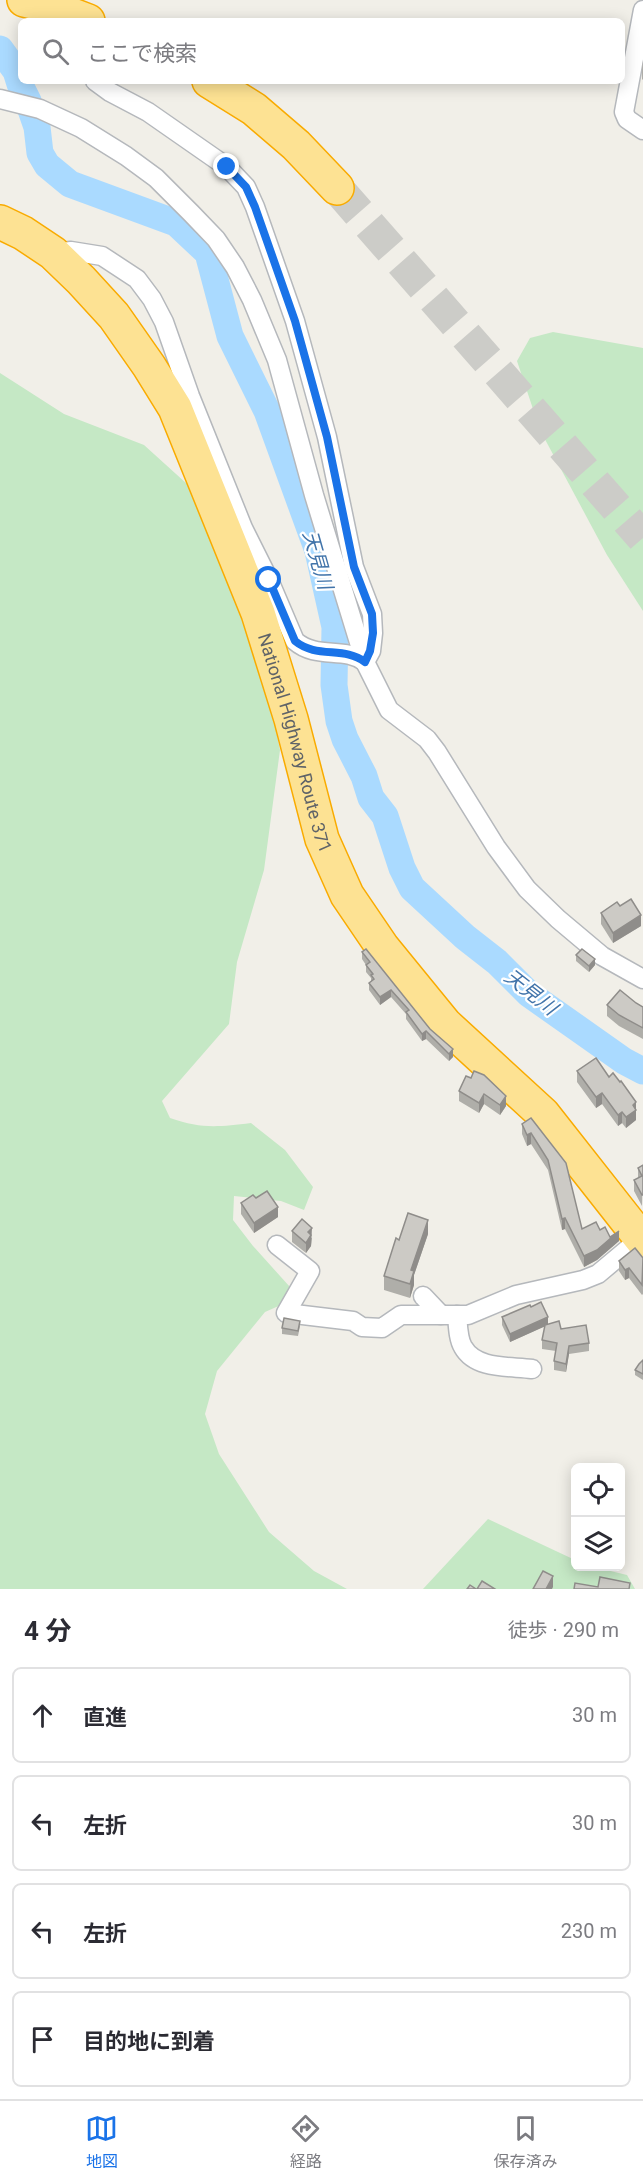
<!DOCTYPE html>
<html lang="ja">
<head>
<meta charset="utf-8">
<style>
	:root { --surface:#fff; --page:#f7f7f7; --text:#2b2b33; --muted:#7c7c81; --line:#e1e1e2; --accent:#1a73e8 }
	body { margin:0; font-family:Roboto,"Noto Sans JP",sans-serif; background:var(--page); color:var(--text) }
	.controls { position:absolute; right:18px; bottom:18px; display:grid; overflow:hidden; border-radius:9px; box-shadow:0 3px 15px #0003 }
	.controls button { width:54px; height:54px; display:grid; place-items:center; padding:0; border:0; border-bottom:2px solid var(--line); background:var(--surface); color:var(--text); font:30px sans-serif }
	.stop { position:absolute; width:18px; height:18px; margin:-14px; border:4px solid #1a73e8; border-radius:50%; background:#fff }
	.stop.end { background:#1a73e8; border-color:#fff; box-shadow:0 2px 6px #0008 }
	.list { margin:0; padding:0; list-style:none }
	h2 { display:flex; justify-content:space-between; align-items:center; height:78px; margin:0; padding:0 24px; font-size:26px }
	h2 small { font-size:20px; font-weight:400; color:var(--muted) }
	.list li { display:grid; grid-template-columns:39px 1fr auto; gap:18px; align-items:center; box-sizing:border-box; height:96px; margin:0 12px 12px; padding:0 12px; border:2px solid var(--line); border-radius:9px }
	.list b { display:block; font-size:22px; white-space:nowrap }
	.list em { font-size:20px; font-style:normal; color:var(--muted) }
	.icon { flex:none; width:33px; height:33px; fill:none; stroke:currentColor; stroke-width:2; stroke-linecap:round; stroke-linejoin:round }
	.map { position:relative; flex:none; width:643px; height:1589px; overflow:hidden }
	.search { position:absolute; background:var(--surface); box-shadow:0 3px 15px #0003; left:18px; right:18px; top:18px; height:66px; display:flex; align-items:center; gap:15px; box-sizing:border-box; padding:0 21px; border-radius:9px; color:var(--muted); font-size:22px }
	.sheet { height:510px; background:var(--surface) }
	nav { display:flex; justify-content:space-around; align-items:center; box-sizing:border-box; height:84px; border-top:2px solid var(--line); background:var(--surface); font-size:16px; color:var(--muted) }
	nav a { display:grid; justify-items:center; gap:3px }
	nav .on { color:var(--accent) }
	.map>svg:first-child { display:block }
	.green { fill:#c5e8c5 }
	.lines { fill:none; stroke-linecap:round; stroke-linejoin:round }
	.river { stroke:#aadaff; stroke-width:27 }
	.highway-tunnel { stroke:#ccccc8; stroke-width:33; stroke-dasharray:33 16; stroke-linecap:butt }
	.street-casing { stroke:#b5b8bc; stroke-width:21 }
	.highway-casing { stroke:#f9ab00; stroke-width:36 }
	.street { stroke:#fff; stroke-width:18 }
	.highway { stroke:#fde293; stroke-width:33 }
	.wall { fill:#afaea9 }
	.shaded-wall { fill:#8f8d8a }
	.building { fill:#cccac5; stroke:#8f8d8a; stroke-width:1.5 }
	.route { stroke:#1a73e8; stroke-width:8 }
	.labels { text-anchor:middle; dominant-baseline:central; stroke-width:4.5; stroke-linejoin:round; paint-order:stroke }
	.street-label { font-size:18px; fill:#5f6368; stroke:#fff }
	.water-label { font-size:20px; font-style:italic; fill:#4174aa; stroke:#fff }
</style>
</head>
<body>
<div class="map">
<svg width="643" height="1589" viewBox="0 0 643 1589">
	<rect width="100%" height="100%" fill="#f1efe8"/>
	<g class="green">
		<path d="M553,332L643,348V611L607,555L540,430L517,361L530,338Z"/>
		<path d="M0,373L64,414L144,445L197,493L261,659L280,750L264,870L237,962L229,1024L162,1101L170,1118C201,1129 218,1127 251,1123L285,1150L313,1187L304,1210L281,1201L234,1196L233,1220L253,1246L299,1297L265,1312L217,1371L205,1414L219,1454L269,1532L314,1571L347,1589H0Z"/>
		<path d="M488,1519L575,1560L576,1566L594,1567L627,1575L635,1589H423Z"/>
	</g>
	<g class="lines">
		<path class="river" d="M0,49L16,71L21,87L28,101L37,127L40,153L47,165L70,184L176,223L208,253L230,336L267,411L318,551L335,627L334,685L339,721L345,739L364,776L371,798L385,816L402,868L412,888L465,937L497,962L529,994L624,1061L643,1071"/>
		<path class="highway-tunnel" d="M337,188L643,538"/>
		<defs>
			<g id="street">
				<path d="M643,10L624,112L627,119L643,130"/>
				<path d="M95,81L110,92L148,112L227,167L246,187L255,207L295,321L327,437L354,567L372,614L373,633L371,651L365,662"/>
				<path d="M0,99L40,109L81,128L126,156L156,178L191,213L216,239L235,267L252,300L277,360L314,495L365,662L389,710L427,739L437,752L496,847L527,889L558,919L602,956L643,979"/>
				<path d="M53,253L71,251L102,256L137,279L152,299L164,322L190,396L243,528L269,580L295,641C317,660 344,646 365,662"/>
				<path d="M277,1245L310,1271L286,1313L353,1321L362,1327L382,1328L401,1315H468L516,1295L583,1280L598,1274L641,1238"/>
				<path d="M423,1296L441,1315"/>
				<path d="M457,1315C458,1325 458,1339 463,1347C476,1370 510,1366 532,1369"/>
			</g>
			<g id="highway">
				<path d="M24,0L49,6L88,21"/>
				<path d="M209,81L254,109L296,145L337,188"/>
				<path id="s1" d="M0,222L23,233L53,253L81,280L114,316L149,366L175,408L258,613L291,719L322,839L347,895L383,948L445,1024L543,1114L643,1241"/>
			</g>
		</defs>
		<use href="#street" class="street-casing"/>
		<use href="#highway" class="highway-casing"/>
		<use href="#street" class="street"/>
		<use href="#highway" class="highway"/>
	</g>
	<g class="wall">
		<path d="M643,61V80L642,79V68Z"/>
		<path d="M620,906L641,926L613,943L601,924V913Z"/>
		<path d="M362,952L453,1057L449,1061L426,1039L422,1041L406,1019V1014L391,997L380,1005L369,990V983L371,982V978L366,972V965L362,959Z"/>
		<path d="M576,955L595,965L589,972L576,961Z"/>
		<path d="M636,1003L643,1007V1039L619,1026L607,1016V1005Z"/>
		<path d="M577,1071L609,1077L636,1113V1120L626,1128L622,1123L618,1126L602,1104L596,1108L577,1082Z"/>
		<path d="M466,1076L506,1106L500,1115L484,1104L479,1113L459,1101V1091Z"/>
		<path d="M531,1118L582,1229L600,1230L610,1237L619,1241L597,1260L584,1267L565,1229L562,1230L548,1170L531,1144L527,1146L522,1134V1124Z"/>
		<path d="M643,1165L642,1206L634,1191V1180L638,1178V1168Z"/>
		<path d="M241,1203L278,1217L254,1233L241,1214Z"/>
		<path d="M292,1231L312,1238L311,1246L306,1253L292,1242Z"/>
		<path d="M428,1234L414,1275V1285L410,1298L384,1290V1276L399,1240Z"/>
		<path d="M643,1258V1294L642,1295L629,1278L625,1280L619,1271V1261Z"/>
		<path d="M531,1307L548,1324L561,1329L589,1343V1351L569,1354L566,1372L554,1370V1361L556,1351L542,1349V1340L545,1326L510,1342L502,1325V1317Z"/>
		<path d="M300,1326L298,1336L282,1334V1328Z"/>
		<path d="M643,1360V1380L635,1375V1370Z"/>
	</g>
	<g class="shaded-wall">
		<path d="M641,915V926L613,943V933Z"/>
		<path d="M595,959V965L589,972V966Z"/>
		<path d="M391,990V997L380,1005V997Z"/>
		<path d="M426,1031V1039L422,1041V1034Z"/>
		<path d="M453,1049V1057L449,1061V1054Z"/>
		<path d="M602,1093V1104L596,1108V1097Z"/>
		<path d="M484,1094V1104L479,1113V1103Z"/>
		<path d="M506,1096V1106L500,1115V1105Z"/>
		<path d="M636,1102V1120L626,1128V1117L633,1105Z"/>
		<path d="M622,1112V1123L618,1126V1115Z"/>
		<path d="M531,1133V1144L527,1146V1135Z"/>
		<path d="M278,1207V1217L254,1233V1223Z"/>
		<path d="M565,1218V1229L562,1230V1219Z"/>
		<path d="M428,1220V1234L414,1275V1285L410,1298L411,1270Z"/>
		<path d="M312,1228L311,1246L306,1253V1243L308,1232Z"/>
		<path d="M619,1231V1241L597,1260L584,1267V1256Z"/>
		<path d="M629,1268V1278L625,1280V1270Z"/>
		<path d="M548,1317V1325L510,1342V1334Z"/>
		<path d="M569,1346V1354L566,1372V1364Z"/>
		<path d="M553,1576V1587L552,1589H546Z"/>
	</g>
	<g class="building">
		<path d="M631,899L641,915L613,933L601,913L617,902L620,906Z"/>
		<path d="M366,949L430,1029L453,1049L449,1054L426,1031L422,1034L406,1012L409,1010L391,990L380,997L369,983L374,979L371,975L373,974L366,965L370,962L362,952Z"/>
		<path d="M582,949L595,959L589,966L576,955Z"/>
		<path d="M620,990L636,1003L643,1007V1028L619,1015L607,1005Z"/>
		<path d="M596,1058L609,1077L613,1073L620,1082L621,1081L636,1102L633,1105L636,1110L626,1117L622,1112L618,1115L602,1093L596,1097L577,1071Z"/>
		<path d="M474,1071L484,1075L506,1096L500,1105L484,1094L479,1103L459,1091L466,1076L471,1078Z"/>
		<path d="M531,1118L566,1163L582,1229L596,1222L600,1230L605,1227L610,1237L619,1231L597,1250L584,1256L565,1218L562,1219L548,1160L531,1133L527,1135L522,1124Z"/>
		<path d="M643,1165V1195H642L634,1180L642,1176L638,1168Z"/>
		<path d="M267,1191L278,1207L254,1223L241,1203L253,1195L256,1198Z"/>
		<path d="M408,1213L428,1220L411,1270L414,1271L410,1284L384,1276L396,1238L399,1240Z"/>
		<path d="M302,1219L312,1228L308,1232L311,1235L306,1243L292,1231Z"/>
		<path d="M635,1248L643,1258L642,1285L629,1268L625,1270L619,1261Z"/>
		<path d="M541,1302L548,1317L510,1334L502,1317L530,1305L531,1307Z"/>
		<path d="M284,1318L300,1321L298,1331L282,1328Z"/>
		<path d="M559,1321L561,1329L586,1325L589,1343L569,1346L566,1364L554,1361L557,1343L542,1340L545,1325Z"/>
		<path d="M643,1360V1374L635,1370L639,1364Z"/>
		<path d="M543,1571L553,1576L546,1589H533Z"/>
		<path d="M600,1577L630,1583L629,1589H574L575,1583L598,1587Z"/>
		<path d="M482,1581L495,1589H477Z"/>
		<path d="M470,1585L476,1589H467Z"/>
	</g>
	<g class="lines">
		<path class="route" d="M227,167L246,187L255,207L295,321L327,437L354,567L372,614L373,633L370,651L365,662C344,646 317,659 295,641L269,580"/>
	</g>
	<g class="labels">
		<g class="street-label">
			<text stroke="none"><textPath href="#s1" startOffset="616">National Highway Route 371</textPath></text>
		</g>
		<g class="water-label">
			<text transform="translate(318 560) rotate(74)">天見川</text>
			<text transform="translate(531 992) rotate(38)">天見川</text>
		</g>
	</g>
</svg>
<div class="controls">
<button><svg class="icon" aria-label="locate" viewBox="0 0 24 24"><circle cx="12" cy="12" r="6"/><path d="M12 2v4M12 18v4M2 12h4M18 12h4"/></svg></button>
<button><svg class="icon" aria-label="layers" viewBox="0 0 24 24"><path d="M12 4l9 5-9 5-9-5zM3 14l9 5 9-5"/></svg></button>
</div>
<div class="stop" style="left:269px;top:580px"></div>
<div class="stop end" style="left:227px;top:167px"></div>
<div class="search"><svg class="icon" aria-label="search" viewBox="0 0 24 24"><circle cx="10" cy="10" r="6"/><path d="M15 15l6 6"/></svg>ここで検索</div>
</div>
<section class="sheet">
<h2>4 分<small>徒歩 · 290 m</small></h2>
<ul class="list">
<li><svg class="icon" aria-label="ahead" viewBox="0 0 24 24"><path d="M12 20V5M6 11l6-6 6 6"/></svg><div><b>直進</b></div><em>30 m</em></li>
<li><svg class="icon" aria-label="left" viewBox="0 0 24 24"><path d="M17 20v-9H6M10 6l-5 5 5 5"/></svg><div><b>左折</b></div><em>30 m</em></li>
<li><svg class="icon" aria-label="left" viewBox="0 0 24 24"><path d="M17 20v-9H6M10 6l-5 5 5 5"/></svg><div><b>左折</b></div><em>230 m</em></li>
<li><svg class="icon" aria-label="arrive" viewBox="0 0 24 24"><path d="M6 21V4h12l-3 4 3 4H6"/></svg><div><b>目的地に到着</b></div></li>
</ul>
</section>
<nav>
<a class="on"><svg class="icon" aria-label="map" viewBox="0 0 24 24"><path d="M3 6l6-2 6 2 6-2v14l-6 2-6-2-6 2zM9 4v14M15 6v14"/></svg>地図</a>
<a><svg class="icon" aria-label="directions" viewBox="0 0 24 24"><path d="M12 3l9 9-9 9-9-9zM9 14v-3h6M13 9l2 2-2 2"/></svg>経路</a>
<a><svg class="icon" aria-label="saved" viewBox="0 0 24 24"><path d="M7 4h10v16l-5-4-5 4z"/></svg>保存済み</a>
</nav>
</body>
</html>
